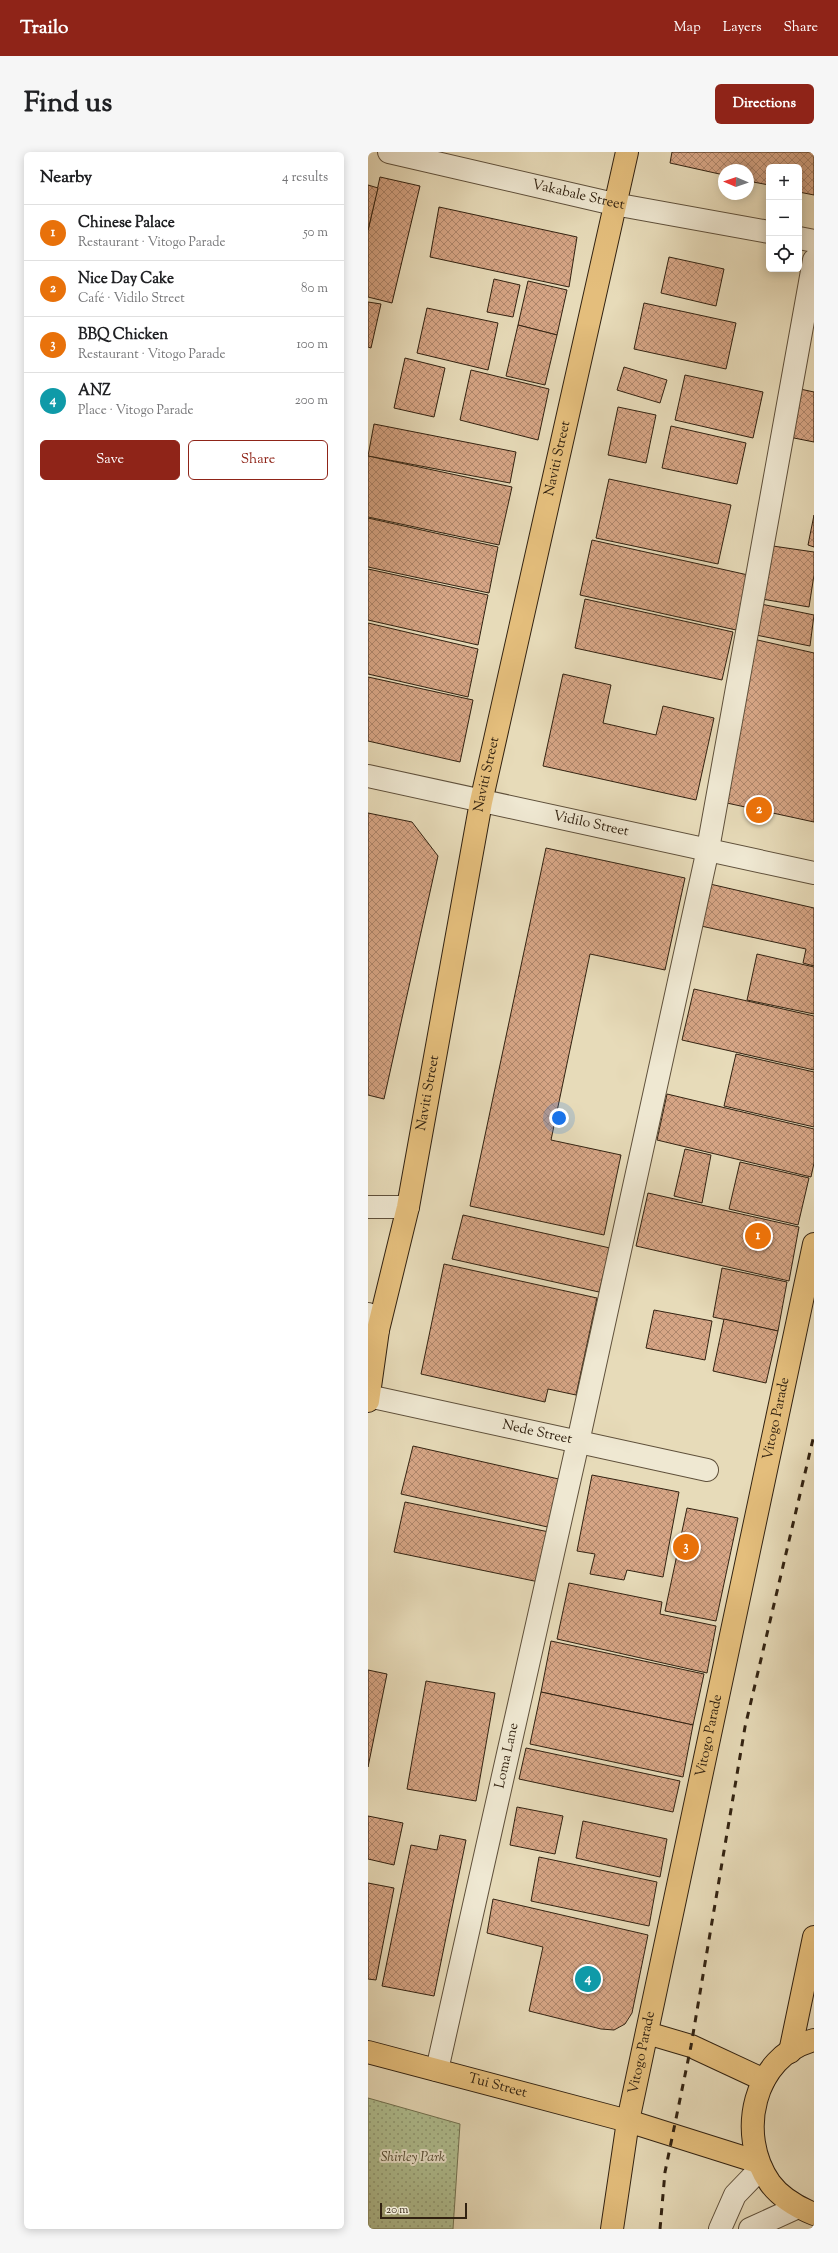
<!DOCTYPE html>
<html lang="en">
<head>
<meta charset="utf-8">
<style>
	:root { --surface:#fff; --page:#f6f6f6; --text:#202124; --muted:#757577; --line:#e0e0e0; --accent:#8f2418 }
	body { margin:0; font-family:"Sorts Mill Goudy",serif; background:var(--page); color:var(--text) }
	.controls { position:absolute; right:12px; top:12px; display:grid; overflow:hidden; border-radius:6px; box-shadow:0 2px 10px #0003 }
	.controls button { width:36px; height:36px; display:grid; place-items:center; padding:0; border:0; border-bottom:1px solid var(--line); background:var(--surface); color:var(--text); font:20px sans-serif }
	.compass { position:absolute; left:350px; top:12px; width:36px; height:36px; border-radius:50%; background:var(--surface); box-shadow:0 2px 10px #0003; rotate:272deg }
	.scale { position:absolute; left:12px; bottom:10px; width:87px; box-sizing:border-box; padding-left:4px; border:2px solid #322211; border-top:0; font-size:11px; line-height:14px; white-space:nowrap; color:#322211; -webkit-text-stroke:3px #efe8d2; paint-order:stroke }
	.you { position:absolute; left:191px; top:966px; width:14px; height:14px; margin:-10px; border:3px solid #fff; border-radius:50%; background:#1a73e8; box-shadow:0 0 0 6px #1a73e833 }
	.badge { display:grid; place-items:center; width:26px; height:26px; border-radius:50%; background:var(--accent); color:#fff; font-size:13px; font-weight:700 }
	.pin { position:absolute; translate:-50% -50%; border:2px solid #fff; box-shadow:0 1px 4px #0006 }
	.list { margin:0; padding:0; list-style:none }
	h2 { display:flex; justify-content:space-between; align-items:center; height:52px; margin:0; padding:0 16px; font-size:17px }
	h2 small { font-size:13px; font-weight:400; color:var(--muted) }
	.list li { display:grid; grid-template-columns:26px 1fr auto; gap:12px; align-items:center; box-sizing:border-box; height:56px; padding:0 16px; border-top:1px solid var(--line) }
	.list b { display:block; font-size:15px; white-space:nowrap }
	.list p { margin:0; font-size:13px; white-space:nowrap; color:var(--muted) }
	.list em { font-size:13px; font-style:normal; color:var(--muted) }
	.actions { display:flex; gap:8px; padding:12px 16px }
	.actions a { flex:1; padding:9px 0; border:1px solid var(--accent); border-radius:6px; text-align:center; font-size:14px; color:var(--accent) }
	.actions .main { background:var(--accent); color:#fff }
	.icon { flex:none; width:22px; height:22px; fill:none; stroke:currentColor; stroke-width:2; stroke-linecap:round; stroke-linejoin:round }
	.map { position:relative; flex:none; width:446px; height:2077px; overflow:hidden; border-radius:6px }
	header { display:flex; align-items:center; gap:24px; box-sizing:border-box; height:56px; padding:0 20px; background:var(--accent); color:#fff }
	header strong { font-size:19px }
	nav { display:flex; gap:22px; margin-inline-start:auto; font-size:14px }
	.intro { display:flex; align-items:center; justify-content:space-between; box-sizing:border-box; height:96px; padding:0 24px }
	h1 { margin:0; font-size:28px }
	.button { padding:10px 18px; border-radius:6px; background:var(--accent); color:#fff; font-size:14px; font-weight:700 }
	main { display:flex; gap:24px; padding:0 24px }
	aside { flex:1; background:var(--surface); border-radius:6px; box-shadow:0 2px 10px #0003 }
	.map>svg:first-child { display:block }
	.park { fill:url(#park-dots); stroke:#727252 }
	.building { fill:url(#building-cross-hatch); stroke:#322211 }
	.lines { fill:none; stroke-linecap:round; stroke-linejoin:round }
	.minor-casing { stroke:#5f503b; stroke-width:24 }
	.major-casing { stroke:#322211; stroke-width:24 }
	.minor { stroke:#efe8d2; stroke-width:22 }
	.major { stroke:#e4be7c; stroke-width:22 }
	.rail { stroke:#322211; stroke-width:3; stroke-dasharray:7 7; stroke-linecap:butt }
	.labels { text-anchor:middle; dominant-baseline:central; stroke-width:4; stroke-linejoin:round; paint-order:stroke }
	.street-label { font-size:14px; fill:#322211; stroke:#efe8d2 }
	.park-label { font-size:14px; font-style:italic; fill:#524a32; stroke:#efe8d2 }
</style>
</head>
<body>
<header>
<strong>Trailo</strong>
<nav><a>Map</a><a>Layers</a><a>Share</a></nav>
</header>
<div class="intro"><h1>Find us</h1><a class="button">Directions</a></div>
<main>
<aside>
<h2>Nearby<small>4 results</small></h2>
<ul class="list">
<li><span class="badge" style="background:#e8710a">1</span><div><b>Chinese Palace</b><p>Restaurant · Vitogo Parade</p></div><em>50 m</em></li>
<li><span class="badge" style="background:#e8710a">2</span><div><b>Nice Day Cake</b><p>Café · Vidilo Street</p></div><em>80 m</em></li>
<li><span class="badge" style="background:#e8710a">3</span><div><b>BBQ Chicken</b><p>Restaurant · Vitogo Parade</p></div><em>100 m</em></li>
<li><span class="badge" style="background:#0f9aa8">4</span><div><b>ANZ</b><p>Place · Vitogo Parade</p></div><em>200 m</em></li>
</ul>
<div class="actions"><a class="main">Save</a><a>Share</a></div>
</aside>
<div class="map">
<svg width="446" height="2077" viewBox="0 0 446 2077">
	<defs>
		<pattern id="park-dots" width="8" height="8" patternUnits="userSpaceOnUse"><rect width="8" height="8" fill="#b1c193"/><path d="M2 2h.1M6 6h.1" fill="none" stroke="#919c77" stroke-width="1.8" stroke-linecap="round"/></pattern>
		<pattern id="building-cross-hatch" width="8" height="8" patternUnits="userSpaceOnUse"><rect width="8" height="8" fill="#d6a585"/><path d="M0 0l8 8M0 8l8-8" fill="none" stroke="#ae866b"/></pattern>
	</defs>
	<rect width="100%" height="100%" fill="#e7dbb9"/>
	<filter id="stains"><feTurbulence type="fractalNoise" baseFrequency=".005" numOctaves="4"/><feColorMatrix values="0 0 0 0 .2 0 0 0 0 .09 0 0 0 0 .02 0 0 0 .5 -.17"/></filter>
	<radialGradient id="worn" r=".72"><stop offset=".6" stop-color="#630" stop-opacity="0"/><stop offset="1" stop-color="#630" stop-opacity=".3"/></radialGradient>
	<path class="park" d="M0,1946L92,1972L85,2077H0Z"/>
	<g class="building">
		<path d="M304,0H446V43L431,40V15H401V33L380,29V18H356V23L302,11Z"/>
		<path d="M12,25L52,34L24,151L0,145V79Z"/>
		<path d="M0,33L10,36L0,78Z"/>
		<path d="M71,55L209,85L201,135L62,105Z"/>
		<path d="M301,105L356,117L348,154L293,141Z"/>
		<path d="M126,127L152,133L145,165L119,160Z"/>
		<path d="M160,129L199,138L189,183L150,173Z"/>
		<path d="M0,150L13,152L3,196L0,195Z"/>
		<path d="M276,151L368,171L358,217L266,197Z"/>
		<path d="M59,156L130,171L120,218L49,201Z"/>
		<path d="M150,173L189,183L177,233L138,224Z"/>
		<path d="M37,206L77,216L66,265L26,256Z"/>
		<path d="M256,215L299,228L292,251L249,238Z"/>
		<path d="M103,218L181,237L170,288L92,268Z"/>
		<path d="M317,223L395,240L385,286L307,268Z"/>
		<path d="M432,237L446,240V290L421,285Z"/>
		<path d="M250,255L288,263L278,311L240,303Z"/>
		<path d="M6,272L148,300L142,331L0,304Z"/>
		<path d="M303,274L378,291L369,332L294,316Z"/>
		<path d="M0,304L144,335L131,393L0,365Z"/>
		<path d="M241,327L363,353L350,412L228,386Z"/>
		<path d="M446,363V395L440,393Z"/>
		<path d="M0,366L130,395L121,441L0,415Z"/>
		<path d="M224,388L380,423L368,478L212,443Z"/>
		<path d="M391,392L446,400V423L441,455L382,445Z"/>
		<path d="M0,417L120,443L110,493L0,468Z"/>
		<path d="M217,447L365,480L354,528L207,496Z"/>
		<path d="M393,452L446,463L442,494L388,483Z"/>
		<path d="M0,471L110,497L100,545L0,522Z"/>
		<path d="M381,486L446,501V670L345,648Z"/>
		<path d="M195,522L243,533L235,571L288,583L295,554L346,566L328,648L175,614Z"/>
		<path d="M0,525L105,548L92,610L0,589Z"/>
		<path d="M0,661L44,670L70,704L16,947L0,943Z"/>
		<path d="M178,696L317,726L297,818L222,802L183,988L253,1003L236,1083L102,1054Z"/>
		<path d="M342,732L446,756V814L435,811L438,797L333,774Z"/>
		<path d="M389,802L446,815V862L379,848Z"/>
		<path d="M326,837L446,864V918L314,888Z"/>
		<path d="M368,902L446,920V975L356,954Z"/>
		<path d="M299,942L446,977V1011L443,1025L289,988Z"/>
		<path d="M317,997L343,1003L334,1051L306,1044Z"/>
		<path d="M372,1010L441,1026L430,1073L361,1057Z"/>
		<path d="M280,1041L431,1075L421,1129L268,1094Z"/>
		<path d="M95,1063L242,1096L231,1140L84,1107Z"/>
		<path d="M76,1112L229,1146L208,1243L180,1237L177,1250L53,1222Z"/>
		<path d="M354,1116L419,1130L410,1179L345,1165Z"/>
		<path d="M286,1158L344,1169L337,1208L278,1196Z"/>
		<path d="M356,1167L410,1179L398,1231L345,1219Z"/>
		<path d="M45,1294L195,1328L184,1376L33,1342Z"/>
		<path d="M224,1323L311,1340L295,1425L259,1418L256,1428L222,1422L227,1402L209,1399Z"/>
		<path d="M37,1350L181,1380L171,1430L26,1400Z"/>
		<path d="M319,1356L370,1366L348,1469L297,1459Z"/>
		<path d="M201,1431L294,1450L292,1462L348,1474L339,1521L189,1487Z"/>
		<path d="M183,1489L336,1522L325,1573L173,1540Z"/>
		<path d="M0,1518L19,1522L0,1615Z"/>
		<path d="M58,1529L127,1541L108,1649L39,1637Z"/>
		<path d="M173,1540L325,1573L315,1625L162,1592Z"/>
		<path d="M158,1596L312,1629L305,1660L151,1627Z"/>
		<path d="M149,1655L195,1664L187,1702L142,1693Z"/>
		<path d="M0,1664L35,1671L26,1713L0,1707Z"/>
		<path d="M215,1669L299,1687L292,1725L208,1706Z"/>
		<path d="M72,1683L98,1688L66,1844L14,1834L43,1693L69,1698Z"/>
		<path d="M171,1705L289,1730L281,1774L163,1749Z"/>
		<path d="M0,1731L26,1736L8,1828L0,1827Z"/>
		<path d="M125,1747L280,1783L264,1861L257,1872L246,1878L233,1877L161,1859L175,1795L119,1781Z"/>
	</g>
	<g class="lines">
		<defs>
			<g id="minor">
				<path id="s1" d="M21,0L246,52L401,80"/>
				<path d="M431,86L446,89"/>
				<path id="s2" d="M0,624L446,721"/>
				<path d="M0,1055H40"/>
				<path d="M0,1162L10,1178"/>
				<path id="s3" d="M0,1244L339,1318"/>
				<path id="s4" d="M69,1918L210,1290L340,697L446,108"/>
				<path d="M352,2077L367,2043L393,2016"/>
				<path d="M382,2077L430,2055"/>
			</g>
			<g id="major">
				<path id="s5" d="M0,1249L10,1178L40,1055L113,650L259,0"/>
				<path d="M279,1881L323,1894L396,1928"/>
				<path d="M446,1888C385,1904 368,1983 402,2031C413,2046 429,2055 446,2062"/>
				<path id="s6" d="M0,1900L260,1969L390,2010"/>
				<path d="M422,1900L446,1785"/>
				<path id="s7" d="M244,2077L260,1969L446,1092"/>
			</g>
		</defs>
		<use href="#minor" class="minor-casing"/>
		<use href="#major" class="major-casing"/>
		<use href="#minor" class="minor"/>
		<use href="#major" class="major"/>
		<path class="rail" d="M292,2077L297,2020L323,1894L377,1575L446,1283"/>
	</g>
	<g class="labels">
		<g class="street-label">
			<text stroke="none"><textPath href="#s1" startOffset="194">Vakabale Street</textPath></text>
			<text stroke="none"><textPath href="#s5" startOffset="962">Naviti Street</textPath></text>
			<text stroke="none"><textPath href="#s5" startOffset="638">Naviti Street</textPath></text>
			<text stroke="none"><textPath href="#s2" startOffset="228">Vidilo Street</textPath></text>
			<text stroke="none"><textPath href="#s5" startOffset="314">Naviti Street</textPath></text>
			<text stroke="none"><textPath href="#s7" startOffset="827">Vitogo Parade</textPath></text>
			<text stroke="none"><textPath href="#s3" startOffset="173">Nede Street</textPath></text>
			<text stroke="none"><textPath href="#s7" startOffset="503">Vitogo Parade</textPath></text>
			<text stroke="none"><textPath href="#s4" startOffset="322">Loma Lane</textPath></text>
			<text stroke="none"><textPath href="#s7" startOffset="179">Vitogo Parade</textPath></text>
			<text stroke="none"><textPath href="#s6" startOffset="134">Tui Street</textPath></text>
		</g>
		<g class="park-label">
			<text x="45" y="2006">Shirley Park</text>
		</g>
	</g>
	<rect width="100%" height="100%" filter="url(#stains)"/>
	<rect width="100%" height="100%" fill="url(#worn)"/>
</svg>
<div class="controls">
<button>+</button>
<button>−</button>
<button><svg class="icon" aria-label="locate" viewBox="0 0 24 24"><circle cx="12" cy="12" r="6"/><path d="M12 2v4M12 18v4M2 12h4M18 12h4"/></svg></button>
</div>
<svg class="compass" viewBox="-18 -18 36 36"><path d="M0-13l5 13h-10z" fill="#e53935"/><path d="M0 13l5-13h-10z" fill="#757577"/></svg>
<div class="scale">20 m</div>
<div class="you"></div>
<div class="pin badge" style="left:390px;top:1084px;background:#e8710a">1</div>
<div class="pin badge" style="left:391px;top:658px;background:#e8710a">2</div>
<div class="pin badge" style="left:318px;top:1395px;background:#e8710a">3</div>
<div class="pin badge" style="left:220px;top:1827px;background:#0f9aa8">4</div>
</div>
</main>
</body>
</html>
